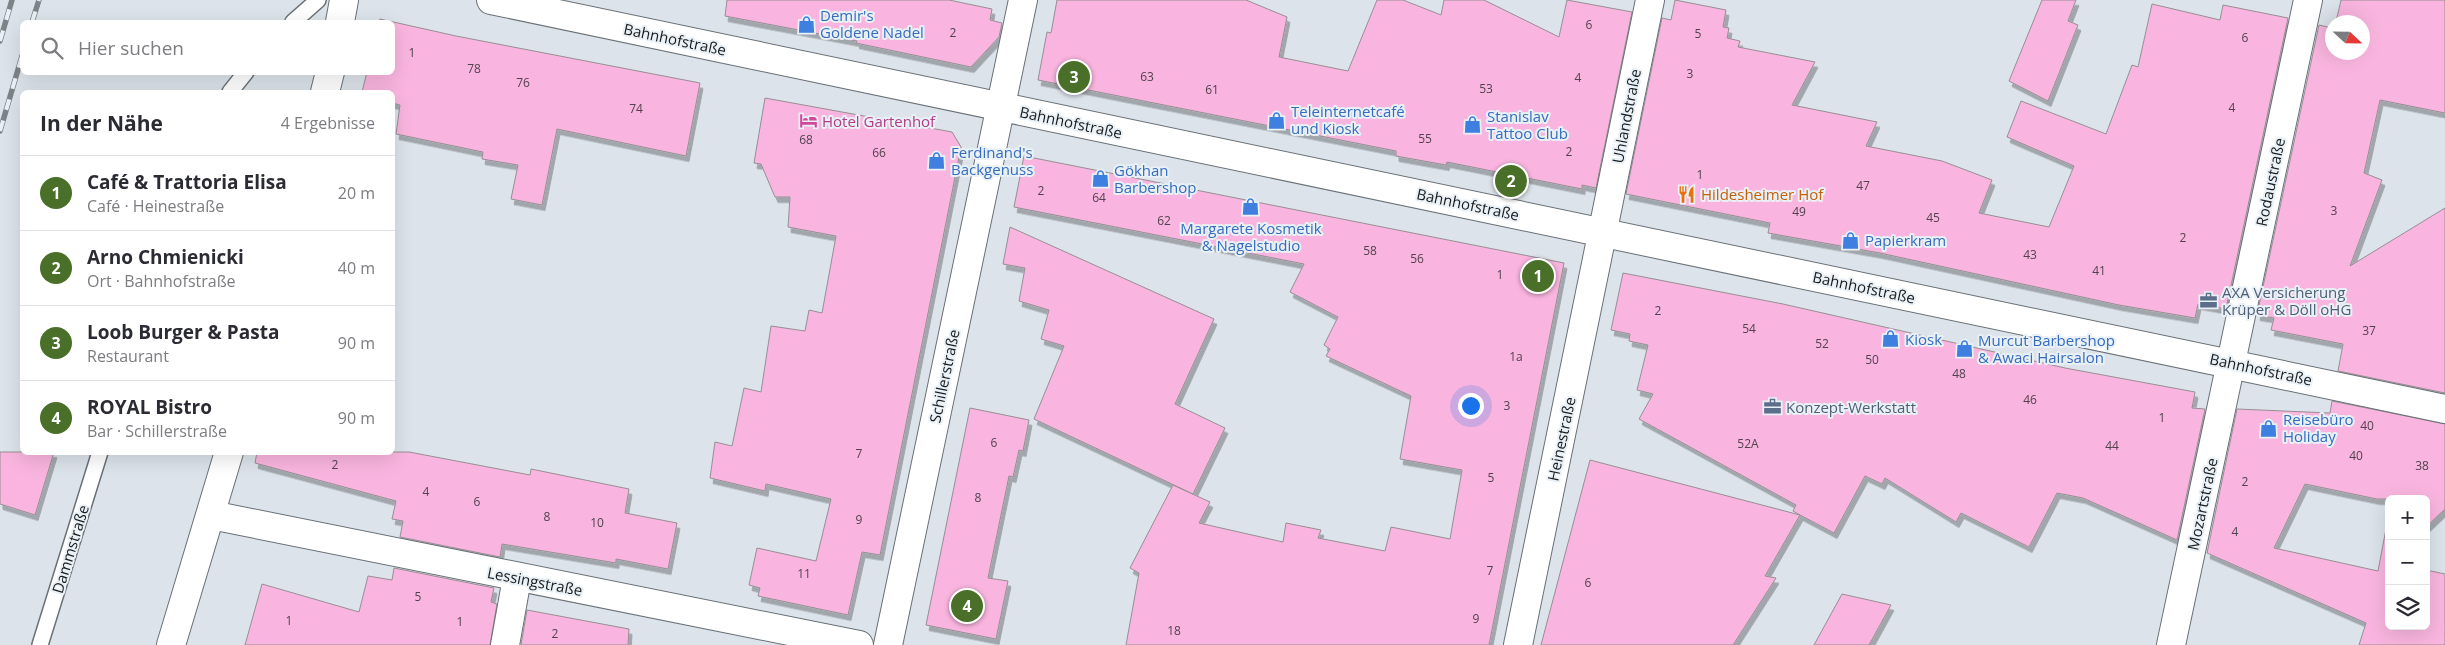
<!DOCTYPE html>
<html lang="de">
<head>
<meta charset="utf-8">
<style>
	:root { --surface:#fff; --page:#f2f2f3; --text:#2b2b33; --muted:#7c7c81; --line:#e1e1e2; --accent:#4a6f29 }
	body { margin:0; font-family:"Open Sans",sans-serif; background:var(--page); color:var(--text) }
	.controls { position:absolute; right:15px; bottom:15px; display:grid; overflow:hidden; border-radius:8px; box-shadow:0 5px 20px #0002 }
	.controls button { width:45px; height:45px; display:grid; place-items:center; padding:0; border:0; border-bottom:1px solid var(--line); background:var(--surface); color:var(--text); font:25px sans-serif }
	.compass { position:absolute; left:2325px; top:15px; width:45px; height:45px; border-radius:50%; background:var(--surface); box-shadow:0 5px 20px #0002; rotate:112deg }
	.you { position:absolute; left:1470px; top:405px; width:18px; height:18px; margin:-12px; border:4px solid #fff; border-radius:50%; background:#1a73e8; box-shadow:0 0 0 8px #1a73e833 }
	.badge { display:grid; place-items:center; width:32px; height:32px; border-radius:50%; background:var(--accent); color:#fff; font-size:16px; font-weight:700 }
	.pin { position:absolute; translate:-50% -50%; border:2px solid #fff; box-shadow:0 1px 5px #0006 }
	.list { margin:0; padding:0; list-style:none }
	h2 { display:flex; justify-content:space-between; align-items:center; height:65px; margin:0; padding:0 20px; font-size:21px }
	h2 small { font-size:16px; font-weight:400; color:var(--muted) }
	.list li { display:grid; grid-template-columns:32px 1fr auto; gap:15px; align-items:center; box-sizing:border-box; height:75px; padding:0 20px; border-top:1px solid var(--line) }
	.list b { display:block; font-size:19px; white-space:nowrap }
	.list p { margin:0; font-size:16px; white-space:nowrap; color:var(--muted) }
	.list em { font-size:16px; font-style:normal; color:var(--muted) }
	.icon { flex:none; width:28px; height:28px; fill:none; stroke:currentColor; stroke-width:2; stroke-linecap:round; stroke-linejoin:round }
	.map { position:relative; flex:none; width:2445px; height:645px; overflow:hidden }
	.search { position:absolute; background:var(--surface); box-shadow:0 5px 20px #0002; left:20px; top:20px; width:375px; height:55px; display:flex; align-items:center; gap:12px; box-sizing:border-box; padding:0 18px; border-radius:8px; color:var(--muted); font-size:19px }
	.panel { position:absolute; background:var(--surface); box-shadow:0 5px 20px #0002; left:20px; top:90px; width:375px; height:365px; border-radius:8px }
	.map>svg:first-child { display:block }
	.building { fill:#f9b5df; stroke:#978e93; filter:url(#shadow) }
	.lines { fill:none; stroke-linecap:round; stroke-linejoin:round }
	.lane-casing { stroke:#697076; stroke-width:18 }
	.street-casing { stroke:#697076; stroke-width:30 }
	.primary-casing { stroke:#697076; stroke-width:30 }
	.lane { stroke:#fff; stroke-width:15 }
	.street { stroke:#fff; stroke-width:28 }
	.primary { stroke:#fff; stroke-width:28 }
	.rail-casing { stroke:#7e8388; stroke-width:5.5 }
	.rail { stroke:#e9f1f7; stroke-width:4; stroke-dasharray:11; stroke-linecap:butt }
	.labels { text-anchor:middle; dominant-baseline:central; stroke-width:4; stroke-linejoin:round; paint-order:stroke }
	.number-label { font-size:12px; fill:#51424e }
	.shop-label { font-size:15px; fill:#366cbe; stroke:#e9f1f7; text-anchor:start }
	.street-label { font-size:15px; fill:#191c1e; stroke:#e9f1f7 }
	.hotel-label { font-size:15px; fill:#b23c85; stroke:#e9f1f7; text-anchor:start }
	.food-label { font-size:15px; fill:#c56008; stroke:#e9f1f7; text-anchor:start }
	.service-label { font-size:15px; fill:#4e5e75; stroke:#e9f1f7; text-anchor:start }
</style>
</head>
<body>
<div class="map">
<svg width="2445" height="645" viewBox="0 0 2445 645">
	<defs>
		<filter id="shadow"><feDropShadow dx="3" dy="5.5" stdDeviation="0" flood-color="#0004"/></filter>
	</defs>
	<rect width="100%" height="100%" fill="#dce3ea"/>
	<g class="building">
		<path d="M727,0H949L992,9L990,20L1002,23L999,37L971,67L856,43L857,41L725,16Z"/>
		<path d="M1057,0H1246L1287,17L1279,57L1348,71L1377,0H1403L1441,15L1444,0H1484L1559,37L1567,0L1632,12L1596,188L1582,185V189L1447,162L1446,165L1396,156V151L1038,80L1047,32L1051,33Z"/>
		<path d="M1675,0L1726,10L1723,27L1729,28L1727,38L1740,41L1738,47L1815,62L1792,105L1877,122L1866,146L1942,161L1992,180L1979,213L2049,227L2074,166L2007,137L2021,101L2106,134L2132,65L2138,67L2152,4L2220,20L2223,5L2288,18L2226,309L2198,304L2195,318L2119,305L1880,253L1768,233L1770,223L1626,194L1662,18L1671,20Z"/>
		<path d="M2042,0H2076L2068,21L2078,25L2048,101L2009,81Z"/>
		<path d="M2341,0H2445V113L2380,100L2364,173L2382,180L2350,266L2445,208V393L2338,371L2343,344L2271,330L2274,318L2257,315L2319,25L2332,28V52H2362V22H2336Z"/>
		<path d="M380,19L456,36L700,83L686,156L557,129L542,205L511,199L518,165L482,159L483,152L396,134L400,105L392,103V92H362L367,72H392V22H379Z"/>
		<path d="M765,98L952,132L961,147L880,555L862,552L848,615L758,596L760,588L749,585L757,548L816,561L831,499L766,484L765,491L710,478L715,442L732,446L744,388L761,392L771,326L805,331L809,310L822,313L836,236L788,227L790,197H775L761,164L754,163Z"/>
		<path d="M1024,156L1564,263L1489,645H1126L1139,573L1130,568L1173,485L1210,502L1199,523L1283,542L1286,523L1321,530L1318,538L1385,551L1391,527L1450,539L1462,470L1400,459L1411,396L1326,356L1330,349L1324,345L1338,317L1290,292L1304,264L1014,207Z"/>
		<path d="M1010,227L1214,319L1175,404L1225,428L1193,494L1034,419L1064,346L1041,339L1049,310L1019,301L1025,268L1003,264Z"/>
		<path d="M1623,273L1783,304L2065,368L2195,392L2192,408L2205,409L2177,540L2083,498L2057,493L2029,547L1961,513L1956,522L1885,478L1882,484L1865,476L1834,533L1800,515L1765,576L1776,578L1733,645H1541L1590,460L1800,515L1793,511L1796,505L1639,419L1653,394L1637,390L1648,345L1629,341L1630,334L1611,330Z"/>
		<path d="M2332,401L2445,424V509L2426,527V499H2377L2305,484L2274,548L2378,571L2389,513V626H2426V570L2445,574V645H2359L2366,623L2207,553L2237,409L2330,413Z"/>
		<path d="M970,408L1029,420L1023,451L1019,450L1013,477L1009,476L988,578L1008,581L996,639L926,625Z"/>
		<path d="M0,452H54L35,515L0,504Z"/>
		<path d="M257,452H409L530,475L531,469L629,489L625,513L677,523L668,569L616,559V563L502,544L500,557L400,537L403,521L392,519L396,501L255,463Z"/>
		<path d="M394,568L494,588L491,602L497,604L490,645H245L262,584L359,612L368,576L392,580Z"/>
		<path d="M1842,594L1891,605L1869,645H1814Z"/>
		<path d="M527,610L629,629L628,645H521Z"/>
	</g>
	<g class="lines">
		<defs>
			<g id="lane">
				<path d="M293,22L318,0"/>
				<path d="M230,92L246,72"/>
				<path d="M40,645L100,452"/>
			</g>
			<g id="street">
				<path d="M491,0L2445,409"/>
				<path d="M340,22L344,0"/>
				<path d="M325,92L330,72"/>
				<path d="M211,515L859,645"/>
				<path d="M171,645L229,452"/>
				<path d="M505,645L517,578"/>
				<path d="M1518,645L1650,0"/>
				<path d="M2171,645L2308,0"/>
			</g>
			<path id="primary" d="M888,645L1023,0"/>
		</defs>
		<use href="#lane" class="lane-casing"/>
		<use href="#street" class="street-casing"/>
		<use href="#primary" class="primary-casing"/>
		<use href="#lane" class="lane"/>
		<use href="#street" class="street"/>
		<use href="#primary" class="primary"/>
		<defs>
			<g id="rail">
				<path d="M32,22L39,0"/>
				<path d="M0,41L12,0"/>
				<path d="M0,131L22,56"/>
			</g>
		</defs>
		<use href="#rail" class="rail-casing"/>
		<use href="#rail" class="rail"/>
	</g>
	<defs>
		<symbol id="shop-bare" viewBox="-9 -9 18 18"><path d="M-5-2.5h2.3a2.7 3.5 0 0 1 5.4 0H5L5.5 6h-11ZM-1.5-2.5h3a1.5 2.3 0 0 0-3 0Z" fill="#3f7fe0" stroke="#e9f1f7" stroke-width="2.5" paint-order="stroke"/></symbol>
		<symbol id="hotel-bare" viewBox="-9 -9 18 18"><path d="M-6-4.5h1.5V1H6V5H4.5V3h-9V5H-6ZM-4 0a1.8 1.8 0 1 1 3.6 0ZM.5 0V-2.5h3Q6-2.5 6 0Z" fill="#d1479c" stroke="#e9f1f7" stroke-width="2.5" paint-order="stroke"/></symbol>
		<symbol id="restaurant-bare" viewBox="-9 -9 18 18"><path d="M-5-6h1v4h1v-4h1v4h1v-4h1v5L-1.5 .5V6h-2V.5L-5-1ZM5-6V6H3V1.5H1.5Q1.5-4 5-6Z" fill="#e8710a" stroke="#e9f1f7" stroke-width="2.5" paint-order="stroke"/></symbol>
		<symbol id="office-bare" viewBox="-9 -9 18 18"><path d="M-6-3h4V-5.5h4V-3h4V5H-6ZM-1-4.5V-3h2v-1.5ZM-6 0V1H6V0Z" fill="#5c6f8a" stroke="#e9f1f7" stroke-width="2.5" paint-order="stroke"/></symbol>
	</defs>
	<g fill-rule="evenodd">
		<use href="#shop-bare" x="794" y="12" width="25" height="25"/>
		<use href="#shop-bare" x="1264" y="108" width="25" height="25"/>
		<use href="#hotel-bare" x="796" y="108" width="25" height="25"/>
		<use href="#shop-bare" x="1460" y="112" width="25" height="25"/>
		<use href="#shop-bare" x="924" y="148" width="25" height="25"/>
		<use href="#shop-bare" x="1088" y="166" width="25" height="25"/>
		<use href="#restaurant-bare" x="1674" y="182" width="25" height="25"/>
		<use href="#shop-bare" x="1238" y="194" width="25" height="25"/>
		<use href="#shop-bare" x="1838" y="228" width="25" height="25"/>
		<use href="#office-bare" x="2196" y="288" width="25" height="25"/>
		<use href="#shop-bare" x="1878" y="326" width="25" height="25"/>
		<use href="#shop-bare" x="1952" y="336" width="25" height="25"/>
		<use href="#office-bare" x="1760" y="394" width="25" height="25"/>
		<use href="#shop-bare" x="2256" y="416" width="25" height="25"/>
	</g>
	<g class="labels">
		<g class="number-label">
			<text x="1589" y="24">6</text>
			<text x="953" y="32">2</text>
			<text x="1698" y="33">5</text>
			<text x="2245" y="37">6</text>
			<text x="412" y="52">1</text>
			<text x="474" y="68">78</text>
			<text x="1690" y="73">3</text>
			<text x="1147" y="76">63</text>
			<text x="1578" y="77">4</text>
			<text x="523" y="82">76</text>
			<text x="1486" y="88">53</text>
			<text x="1212" y="89">61</text>
			<text x="2232" y="107">4</text>
			<text x="636" y="108">74</text>
			<text x="1425" y="138">55</text>
			<text x="806" y="139">68</text>
			<text x="1569" y="151">2</text>
			<text x="879" y="152">66</text>
			<text x="1700" y="174">1</text>
			<text x="1863" y="185">47</text>
			<text x="1041" y="190">2</text>
			<text x="1099" y="197">64</text>
			<text x="2334" y="210">3</text>
			<text x="1799" y="211">49</text>
			<text x="1933" y="217">45</text>
			<text x="1164" y="220">62</text>
			<text x="2183" y="237">2</text>
			<text x="1370" y="250">58</text>
			<text x="2030" y="254">43</text>
			<text x="1417" y="258">56</text>
			<text x="2099" y="270">41</text>
			<text x="1500" y="274">1</text>
			<text x="1658" y="310">2</text>
			<text x="1749" y="328">54</text>
			<text x="2369" y="330">37</text>
			<text x="1822" y="343">52</text>
			<text x="1516" y="356">1a</text>
			<text x="1872" y="359">50</text>
			<text x="1959" y="373">48</text>
			<text x="2030" y="399">46</text>
			<text x="1507" y="405">3</text>
			<text x="2162" y="417">1</text>
			<text x="2367" y="425">40</text>
			<text x="994" y="442">6</text>
			<text x="1748" y="443">52A</text>
			<text x="2112" y="445">44</text>
			<text x="859" y="453">7</text>
			<text x="2356" y="455">40</text>
			<text x="335" y="464">2</text>
			<text x="2422" y="465">38</text>
			<text x="1491" y="477">5</text>
			<text x="2245" y="481">2</text>
			<text x="426" y="491">4</text>
			<text x="978" y="497">8</text>
			<text x="477" y="501">6</text>
			<text x="547" y="516">8</text>
			<text x="859" y="519">9</text>
			<text x="597" y="522">10</text>
			<text x="2235" y="531">4</text>
			<text x="1490" y="570">7</text>
			<text x="804" y="573">11</text>
			<text x="1588" y="582">6</text>
			<text x="418" y="596">5</text>
			<text x="1476" y="618">9</text>
			<text x="289" y="620">1</text>
			<text x="460" y="621">1</text>
			<text x="1174" y="630">18</text>
			<text x="555" y="633">2</text>
		</g>
		<g class="shop-label">
			<text x="820" y="15">Demir's<tspan x="820" dy="17">Goldene Nadel</tspan></text>
			<text x="1291" y="111">Teleinternetcafé<tspan x="1291" dy="17">und Kiosk</tspan></text>
			<text x="1487" y="116">Stanislav<tspan x="1487" dy="17">Tattoo Club</tspan></text>
			<text x="951" y="152">Ferdinand's<tspan x="951" dy="17">Backgenuss</tspan></text>
			<text x="1114" y="170">Gökhan<tspan x="1114" dy="17">Barbershop</tspan></text>
			<text x="1251" y="228" text-anchor="middle">Margarete Kosmetik<tspan x="1251" dy="17">&amp; Nagelstudio</tspan></text>
			<text x="1865" y="240">Papierkram</text>
			<text x="1905" y="339">Kiosk</text>
			<text x="1978" y="340">Murcut Barbershop<tspan x="1978" dy="17">&amp; Awaci Hairsalon</tspan></text>
			<text x="2283" y="419">Reisebüro<tspan x="2283" dy="17">Holiday</tspan></text>
		</g>
		<g class="street-label">
			<text transform="translate(675 39) rotate(12)">Bahnhofstraße</text>
			<text transform="translate(1626 116) rotate(-79)">Uhlandstraße</text>
			<text transform="translate(1071 122) rotate(12)">Bahnhofstraße</text>
			<text transform="translate(2270 182) rotate(-78)">Rodaustraße</text>
			<text transform="translate(1468 204) rotate(12)">Bahnhofstraße</text>
			<text transform="translate(1864 287) rotate(12)">Bahnhofstraße</text>
			<text transform="translate(2261 369) rotate(12)">Bahnhofstraße</text>
			<text transform="translate(944 376) rotate(-78)">Schillerstraße</text>
			<text transform="translate(1561 439) rotate(-78)">Heinestraße</text>
			<text transform="translate(2202 504) rotate(-78)">Mozartstraße</text>
			<text transform="translate(70 549) rotate(-73)">Dammstraße</text>
			<text transform="translate(535 581) rotate(11)">Lessingstraße</text>
		</g>
		<g class="hotel-label">
			<text x="822" y="121">Hotel Gartenhof</text>
		</g>
		<g class="food-label">
			<text x="1701" y="194">Hildesheimer Hof</text>
		</g>
		<g class="service-label">
			<text x="2222" y="292">AXA Versicherung<tspan x="2222" dy="17">Krüper &amp; Döll oHG</tspan></text>
			<text x="1786" y="407">Konzept-Werkstatt</text>
		</g>
	</g>
</svg>
<div class="controls">
<button>+</button>
<button>−</button>
<button><svg class="icon" aria-label="layers" viewBox="0 0 24 24"><path d="M12 4l9 5-9 5-9-5zM3 14l9 5 9-5"/></svg></button>
</div>
<svg class="compass" viewBox="-18 -18 36 36"><path d="M0-13l5 13h-10z" fill="#e53935"/><path d="M0 13l5-13h-10z" fill="#7c7c81"/></svg>
<div class="you"></div>
<div class="pin badge" style="left:1538px;top:276px">1</div>
<div class="pin badge" style="left:1511px;top:181px">2</div>
<div class="pin badge" style="left:1074px;top:77px">3</div>
<div class="pin badge" style="left:967px;top:606px">4</div>
<div class="search"><svg class="icon" aria-label="search" viewBox="0 0 24 24"><circle cx="10" cy="10" r="6"/><path d="M15 15l6 6"/></svg>Hier suchen</div>
<section class="panel">
<h2>In der Nähe<small>4 Ergebnisse</small></h2>
<ul class="list">
<li><span class="badge">1</span><div><b>Café &amp; Trattoria Elisa</b><p>Café · Heinestraße</p></div><em>20 m</em></li>
<li><span class="badge">2</span><div><b>Arno Chmienicki</b><p>Ort · Bahnhofstraße</p></div><em>40 m</em></li>
<li><span class="badge">3</span><div><b>Loob Burger &amp; Pasta</b><p>Restaurant</p></div><em>90 m</em></li>
<li><span class="badge">4</span><div><b>ROYAL Bistro</b><p>Bar · Schillerstraße</p></div><em>90 m</em></li>
</ul>
</section>
</div>
</body>
</html>
